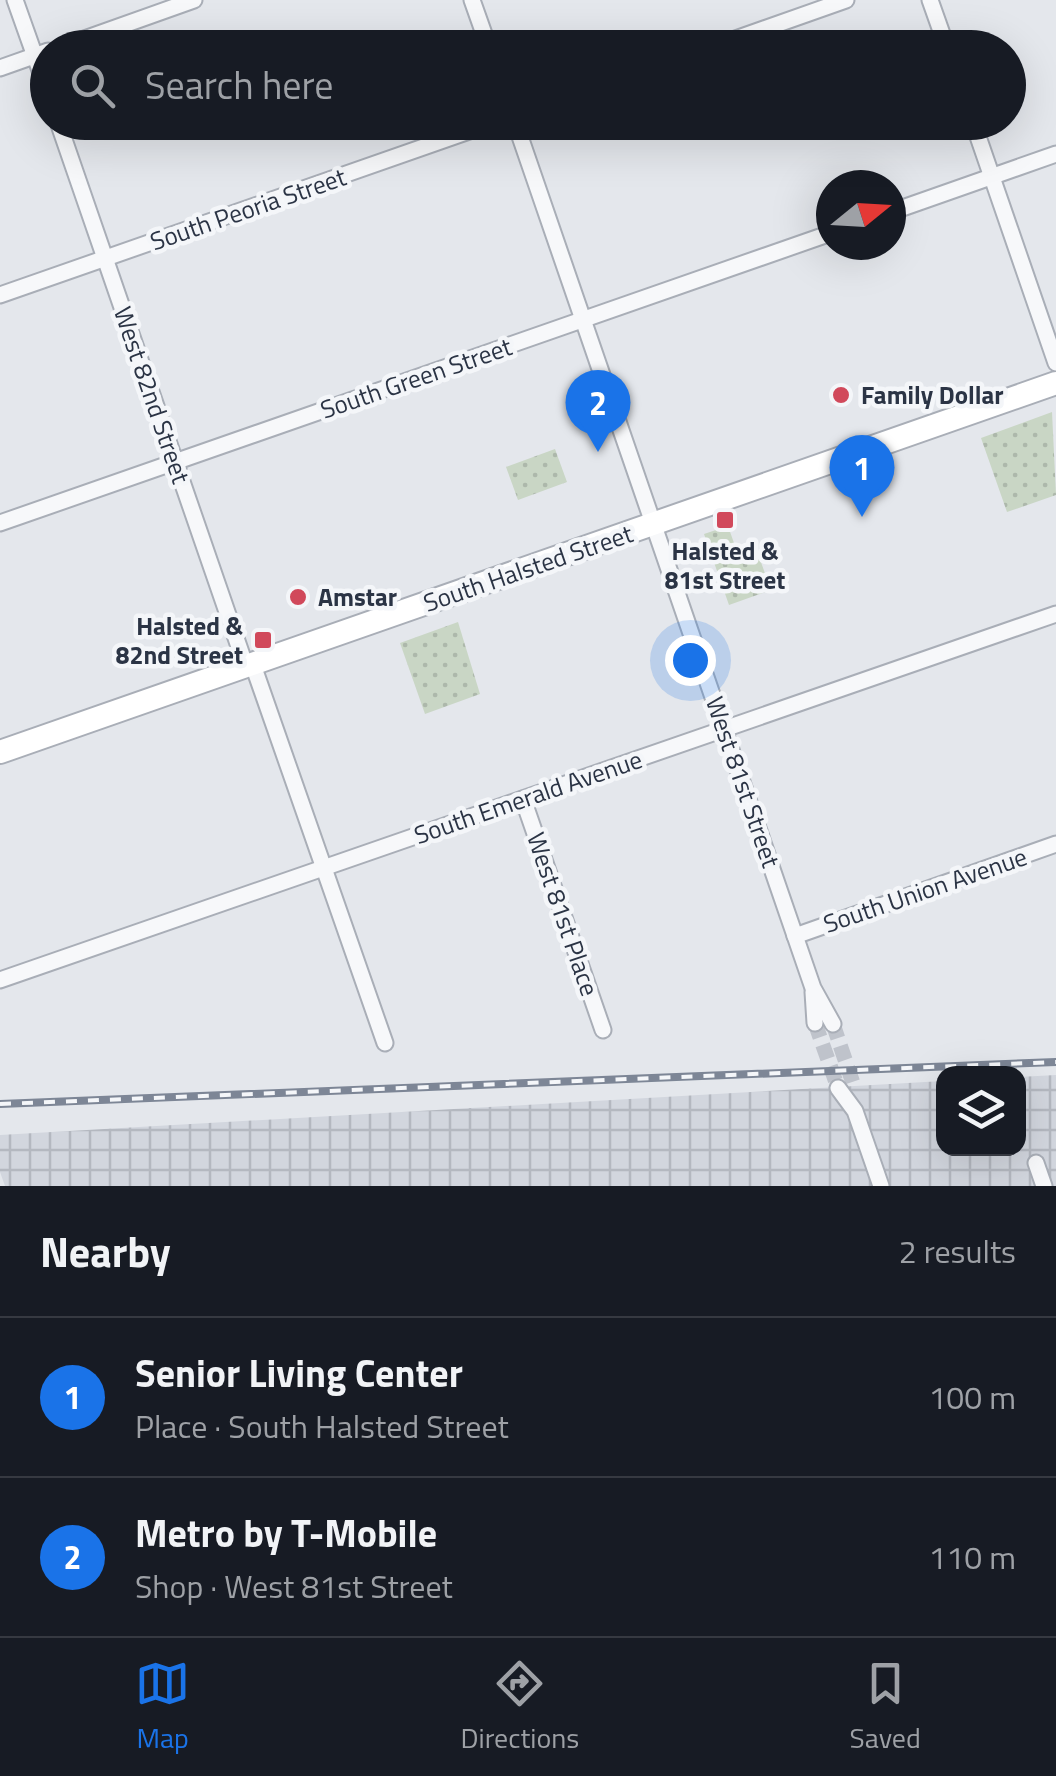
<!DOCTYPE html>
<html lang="en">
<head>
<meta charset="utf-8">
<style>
	:root { --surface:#171b24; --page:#242831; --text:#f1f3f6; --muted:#9ea1a6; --line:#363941; --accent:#1a73e8 }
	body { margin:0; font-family:"Titillium Web",sans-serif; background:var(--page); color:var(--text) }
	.controls { position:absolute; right:30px; bottom:30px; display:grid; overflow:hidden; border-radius:20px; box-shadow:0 10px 40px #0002 }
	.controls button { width:90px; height:90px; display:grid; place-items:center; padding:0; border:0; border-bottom:2px solid var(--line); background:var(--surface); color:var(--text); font:50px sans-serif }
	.compass { position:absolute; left:816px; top:170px; width:90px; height:90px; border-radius:50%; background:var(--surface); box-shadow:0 10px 40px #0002; rotate:72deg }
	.you { position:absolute; left:690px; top:660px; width:35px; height:35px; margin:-25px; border:8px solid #fff; border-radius:50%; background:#1a73e8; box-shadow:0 0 0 15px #1a73e833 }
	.badge { display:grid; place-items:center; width:65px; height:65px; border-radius:50%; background:var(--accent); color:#fff; font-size:32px; font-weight:700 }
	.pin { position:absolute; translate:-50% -82px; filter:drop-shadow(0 2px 5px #0008) }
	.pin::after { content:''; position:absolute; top:52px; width:35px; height:30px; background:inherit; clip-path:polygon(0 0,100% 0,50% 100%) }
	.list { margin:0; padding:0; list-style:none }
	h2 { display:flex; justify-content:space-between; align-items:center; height:130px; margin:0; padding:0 40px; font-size:42px }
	h2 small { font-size:32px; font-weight:400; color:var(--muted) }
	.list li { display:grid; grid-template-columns:65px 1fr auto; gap:30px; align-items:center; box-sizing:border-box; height:160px; padding:0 40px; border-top:2px solid var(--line) }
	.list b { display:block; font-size:38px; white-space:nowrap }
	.list p { margin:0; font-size:32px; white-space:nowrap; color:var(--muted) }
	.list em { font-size:32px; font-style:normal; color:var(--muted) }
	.icon { flex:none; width:55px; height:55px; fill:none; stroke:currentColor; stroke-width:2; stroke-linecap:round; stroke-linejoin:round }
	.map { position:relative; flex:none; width:1056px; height:1186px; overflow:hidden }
	.search { position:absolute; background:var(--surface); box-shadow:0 10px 40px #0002; left:30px; right:30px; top:30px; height:110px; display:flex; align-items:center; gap:25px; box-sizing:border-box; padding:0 35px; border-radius:55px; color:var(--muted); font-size:38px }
	.sheet { height:450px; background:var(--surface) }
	nav { display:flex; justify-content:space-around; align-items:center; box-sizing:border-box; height:140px; border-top:2px solid var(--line); background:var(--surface); font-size:28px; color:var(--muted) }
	nav a { display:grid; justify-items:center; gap:5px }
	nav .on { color:var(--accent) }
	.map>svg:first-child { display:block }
	.industrial { fill:url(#industrial-grid) }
	.grass { fill:url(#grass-dots) }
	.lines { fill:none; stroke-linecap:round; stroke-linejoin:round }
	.street-tunnel { stroke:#bfc3cb; stroke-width:15; stroke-dasharray:15 8; stroke-linecap:butt }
	.street-casing { stroke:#a9aeb7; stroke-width:19 }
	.secondary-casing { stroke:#a9aeb7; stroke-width:26 }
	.street { stroke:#f7f8fa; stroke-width:15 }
	.secondary { stroke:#fff; stroke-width:22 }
	.rail-casing { stroke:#7d8696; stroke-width:8 }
	.rail { stroke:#f4f6f9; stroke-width:4; stroke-dasharray:11; stroke-linecap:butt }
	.poi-dot { fill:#d1495b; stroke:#f4f6f9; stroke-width:4 }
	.labels { text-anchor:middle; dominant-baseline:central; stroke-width:9; stroke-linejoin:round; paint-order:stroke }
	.street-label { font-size:25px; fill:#2b3445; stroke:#f4f6f9 }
	.poi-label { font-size:25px; font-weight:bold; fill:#2b3445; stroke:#f4f6f9; text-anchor:start }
</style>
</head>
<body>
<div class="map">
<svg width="1056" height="1186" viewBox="0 0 1056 1186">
	<defs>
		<pattern id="industrial-grid" width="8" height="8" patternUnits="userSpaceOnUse" patternTransform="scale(2.5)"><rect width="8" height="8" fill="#d2d6de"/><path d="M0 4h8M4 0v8" fill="none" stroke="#b4b8c0"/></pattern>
		<pattern id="grass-dots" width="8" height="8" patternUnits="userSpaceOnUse" patternTransform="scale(2.5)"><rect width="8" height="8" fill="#c9d6c5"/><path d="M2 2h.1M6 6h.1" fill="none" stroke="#adb8ab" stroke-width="1.8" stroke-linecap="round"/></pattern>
	</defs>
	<rect width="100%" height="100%" fill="#e4e7ec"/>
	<path class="industrial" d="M1056,1075V1186H5L0,1172V1135L943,1081L944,1148H1018L1019,1077Z"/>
	<g class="grass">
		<path d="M1052,412L1056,495L1007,512L981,438Z"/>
		<path d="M555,449L567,482L518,500L506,467Z"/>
		<path d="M728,526L740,560L758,554L771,590L729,605L704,534Z"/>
		<path d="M458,622L480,694L425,714L400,643Z"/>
	</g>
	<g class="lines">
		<g class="street-tunnel">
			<path d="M815,1023L838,1088"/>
			<path d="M833,1024L855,1089"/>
		</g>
		<defs>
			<g id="street">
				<path d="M15,0L48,93"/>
				<path d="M472,0L489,48"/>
				<path d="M930,0L947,48"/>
				<path d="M59,48L194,0"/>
				<path d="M710,48L846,0"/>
				<path d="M0,68L48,51"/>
				<path d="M58,122L246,667"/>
				<path d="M515,122L813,988L833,1024"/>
				<path d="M973,122L1056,363"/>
				<path d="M891,212L1056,154"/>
				<path d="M0,295L495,122"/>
				<path d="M0,523L831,233"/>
				<path d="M253,665L385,1043"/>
				<path d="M523,799L603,1030"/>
				<path d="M795,936L1056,844"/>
				<path d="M0,980L1056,614"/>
				<path d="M813,992L815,1023"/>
				<path d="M838,1088L855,1111L881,1186"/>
				<path d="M1036,1163L1044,1186"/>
			</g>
			<path id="secondary" d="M0,752L1056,383"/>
		</defs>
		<use href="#street" class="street-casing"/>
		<use href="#secondary" class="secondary-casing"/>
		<use href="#street" class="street"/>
		<use href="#secondary" class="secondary"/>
		<defs>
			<path id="rail" d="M0,1104L1056,1062"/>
		</defs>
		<use href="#rail" class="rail-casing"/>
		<use href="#rail" class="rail"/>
	</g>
	<g class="poi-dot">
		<circle cx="841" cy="395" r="10"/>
		<rect x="715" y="510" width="20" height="20" rx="5"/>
		<circle cx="298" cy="597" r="10"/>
		<rect x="253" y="630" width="20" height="20" rx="5"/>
	</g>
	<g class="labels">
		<g class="street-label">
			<text transform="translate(248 209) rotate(-19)">South Peoria Street</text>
			<text transform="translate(416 378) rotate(-19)">South Green Street</text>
			<text transform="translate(152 395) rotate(71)">West 82nd Street</text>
			<text transform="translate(528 568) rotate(-19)">South Halsted Street</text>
			<text transform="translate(743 782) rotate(71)">West 81st Street</text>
			<text transform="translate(528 797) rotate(-19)">South Emerald Avenue</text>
			<text transform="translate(925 890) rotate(-19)">South Union Avenue</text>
			<text transform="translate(563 914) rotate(71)">West 81st Place</text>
		</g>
		<g class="poi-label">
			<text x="861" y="395">Family Dollar</text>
			<text x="725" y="551" text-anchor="middle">Halsted &amp;<tspan x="725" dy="29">81st Street</tspan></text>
			<text x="318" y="597">Amstar</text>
			<text x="243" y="626" text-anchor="end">Halsted &amp;<tspan x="243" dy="29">82nd Street</tspan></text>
		</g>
	</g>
</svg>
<div class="controls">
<button><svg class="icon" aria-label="layers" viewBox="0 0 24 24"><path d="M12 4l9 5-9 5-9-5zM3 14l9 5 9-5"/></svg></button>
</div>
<svg class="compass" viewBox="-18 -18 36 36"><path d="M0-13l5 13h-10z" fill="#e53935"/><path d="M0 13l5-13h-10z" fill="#9ea1a6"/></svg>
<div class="you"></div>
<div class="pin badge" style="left:862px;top:517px">1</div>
<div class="pin badge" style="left:598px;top:452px">2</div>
<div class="search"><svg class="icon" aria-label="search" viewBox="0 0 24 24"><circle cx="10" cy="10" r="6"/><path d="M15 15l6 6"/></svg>Search here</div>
</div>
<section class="sheet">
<h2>Nearby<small>2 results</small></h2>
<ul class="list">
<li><span class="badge">1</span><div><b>Senior Living Center</b><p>Place · South Halsted Street</p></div><em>100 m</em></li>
<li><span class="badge">2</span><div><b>Metro by T-Mobile</b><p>Shop · West 81st Street</p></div><em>110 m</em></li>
</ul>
</section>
<nav>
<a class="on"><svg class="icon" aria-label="map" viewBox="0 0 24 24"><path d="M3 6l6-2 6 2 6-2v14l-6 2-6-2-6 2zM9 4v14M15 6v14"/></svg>Map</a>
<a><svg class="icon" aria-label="directions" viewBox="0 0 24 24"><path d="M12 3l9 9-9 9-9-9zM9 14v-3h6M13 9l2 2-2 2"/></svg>Directions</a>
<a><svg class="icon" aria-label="saved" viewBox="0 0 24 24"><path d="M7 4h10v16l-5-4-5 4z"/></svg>Saved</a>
</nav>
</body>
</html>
